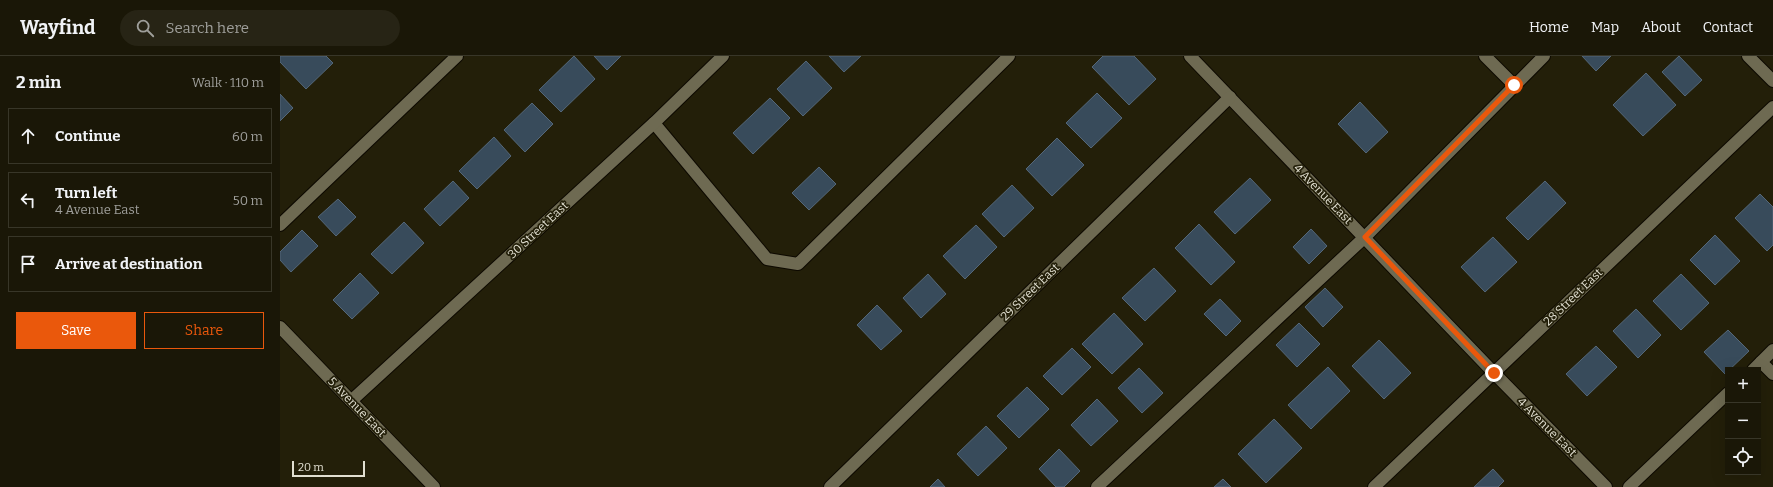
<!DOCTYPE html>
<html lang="en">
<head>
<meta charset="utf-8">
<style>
	:root { --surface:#1a1707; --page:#272415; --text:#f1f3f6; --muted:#9f9f9b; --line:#383628; --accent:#ea580c }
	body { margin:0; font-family:Bitter,serif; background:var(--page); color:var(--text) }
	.controls { position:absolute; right:12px; bottom:12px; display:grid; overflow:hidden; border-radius:0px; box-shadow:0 4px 16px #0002 }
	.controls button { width:36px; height:36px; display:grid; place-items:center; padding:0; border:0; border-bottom:1px solid var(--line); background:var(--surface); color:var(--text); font:20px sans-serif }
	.scale { position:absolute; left:12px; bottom:10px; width:73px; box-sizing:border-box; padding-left:4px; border:2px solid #e1dfd1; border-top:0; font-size:11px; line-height:14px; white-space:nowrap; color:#e1dfd1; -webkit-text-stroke:3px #231f09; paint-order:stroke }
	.stop { position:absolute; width:12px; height:12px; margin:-9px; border:3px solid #ea580c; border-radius:50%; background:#fff }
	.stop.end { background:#ea580c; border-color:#fff; box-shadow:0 1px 4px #0008 }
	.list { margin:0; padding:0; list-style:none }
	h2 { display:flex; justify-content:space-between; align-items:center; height:52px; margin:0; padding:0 16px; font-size:17px }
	h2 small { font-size:13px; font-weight:400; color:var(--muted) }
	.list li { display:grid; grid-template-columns:26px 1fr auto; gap:12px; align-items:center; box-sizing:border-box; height:56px; margin:0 8px 8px; padding:0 8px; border:1px solid var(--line); border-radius:0px }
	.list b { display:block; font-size:15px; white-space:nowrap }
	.list p { margin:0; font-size:13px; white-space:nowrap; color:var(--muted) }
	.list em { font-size:13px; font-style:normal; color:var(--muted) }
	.actions { display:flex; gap:8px; padding:12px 16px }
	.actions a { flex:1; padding:9px 0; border:1px solid var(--accent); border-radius:0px; text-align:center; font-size:14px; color:var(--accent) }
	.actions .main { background:var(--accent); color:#fff }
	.icon { flex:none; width:22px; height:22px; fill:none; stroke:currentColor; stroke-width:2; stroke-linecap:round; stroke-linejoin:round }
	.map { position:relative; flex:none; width:1493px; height:431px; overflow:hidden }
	header { display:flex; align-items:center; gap:24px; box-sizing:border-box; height:56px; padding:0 20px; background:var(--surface); border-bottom:1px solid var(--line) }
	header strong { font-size:19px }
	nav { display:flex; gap:22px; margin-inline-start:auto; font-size:14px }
	.search { width:280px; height:36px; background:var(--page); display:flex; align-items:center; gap:10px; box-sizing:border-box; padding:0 14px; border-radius:22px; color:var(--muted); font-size:15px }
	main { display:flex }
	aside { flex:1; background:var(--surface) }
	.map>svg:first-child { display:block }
	.building { fill:#384b5b; stroke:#546779 }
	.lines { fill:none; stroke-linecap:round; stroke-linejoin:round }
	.service-casing { stroke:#0d0900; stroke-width:14 }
	.minor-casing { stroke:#0d0900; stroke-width:14 }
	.tertiary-casing { stroke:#0d0900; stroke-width:14 }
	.service { stroke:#6e6a52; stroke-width:12 }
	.minor { stroke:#6e6a52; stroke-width:12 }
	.tertiary { stroke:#6e6a52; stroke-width:12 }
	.route { stroke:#ea580c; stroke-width:5 }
	.labels { text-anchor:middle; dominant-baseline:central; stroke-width:3.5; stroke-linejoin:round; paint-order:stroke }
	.street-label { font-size:12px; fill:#e1dfd1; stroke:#231f09 }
</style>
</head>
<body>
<header>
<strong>Wayfind</strong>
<div class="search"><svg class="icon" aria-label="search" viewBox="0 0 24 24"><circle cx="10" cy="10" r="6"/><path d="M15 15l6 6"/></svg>Search here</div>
<nav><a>Home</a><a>Map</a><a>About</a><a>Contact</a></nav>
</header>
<main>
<aside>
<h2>2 min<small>Walk · 110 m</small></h2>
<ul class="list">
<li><svg class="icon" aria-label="ahead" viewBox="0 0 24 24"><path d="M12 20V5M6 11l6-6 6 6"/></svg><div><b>Continue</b></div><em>60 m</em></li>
<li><svg class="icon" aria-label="left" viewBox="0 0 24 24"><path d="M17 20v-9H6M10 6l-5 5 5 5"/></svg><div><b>Turn left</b><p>4 Avenue East</p></div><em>50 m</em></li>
<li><svg class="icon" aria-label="arrive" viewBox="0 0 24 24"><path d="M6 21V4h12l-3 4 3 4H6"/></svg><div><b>Arrive at destination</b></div></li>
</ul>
<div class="actions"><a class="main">Save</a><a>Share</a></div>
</aside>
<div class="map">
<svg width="1493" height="431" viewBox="0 0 1493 431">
	<rect width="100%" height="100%" fill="#231f09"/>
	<g class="building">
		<path d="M0,0H46L53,7L26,33L0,6Z"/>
		<path d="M294,0L315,23L281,56L259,34Z"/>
		<path d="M314,0H341L327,14Z"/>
		<path d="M549,0H581L564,16Z"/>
		<path d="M823,0H854L876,23L849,49L812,11Z"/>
		<path d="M1302,0H1331L1316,15Z"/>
		<path d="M1399,0L1422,24L1405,40L1382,16Z"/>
		<path d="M526,5L552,32L523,60L497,33Z"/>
		<path d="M1366,17L1396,49L1363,80L1333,49Z"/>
		<path d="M817,37L842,62L811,92L786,67Z"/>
		<path d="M0,38L13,52L0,65Z"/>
		<path d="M490,42L510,62L473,98L453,77Z"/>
		<path d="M1080,46L1108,76L1086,97L1058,68Z"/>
		<path d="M252,47L273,68L245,96L224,74Z"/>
		<path d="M214,81L231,100L197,133L179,115Z"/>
		<path d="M777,82L804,109L772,140L746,113Z"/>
		<path d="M539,111L556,128L529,154L512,137Z"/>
		<path d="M970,122L991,144L955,178L934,156Z"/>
		<path d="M173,125L189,142L160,170L144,153Z"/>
		<path d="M1265,125L1286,147L1248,184L1226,162Z"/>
		<path d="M732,129L754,152L724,181L702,158Z"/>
		<path d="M1480,138L1493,151V189L1487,195L1455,162Z"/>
		<path d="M58,143L76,161L56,180L38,161Z"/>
		<path d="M124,166L144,187L112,218L91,198Z"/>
		<path d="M919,168L955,206L931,229L895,192Z"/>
		<path d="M696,169L717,191L685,223L663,200Z"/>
		<path d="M1031,173L1047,190L1029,208L1013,191Z"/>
		<path d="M22,174L38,190L11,216L0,204V196Z"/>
		<path d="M1435,179L1460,205L1435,229L1410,204Z"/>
		<path d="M1213,181L1237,206L1205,236L1181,211Z"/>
		<path d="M874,212L896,235L865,265L842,242Z"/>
		<path d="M80,217L99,237L72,263L53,244Z"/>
		<path d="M648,218L666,238L641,262L623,242Z"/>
		<path d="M1401,218L1429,247L1401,274L1373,245Z"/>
		<path d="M1045,232L1063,251L1043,271L1025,251Z"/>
		<path d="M940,243L961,265L946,280L924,258Z"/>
		<path d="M597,249L622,275L601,294L577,269Z"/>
		<path d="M1356,253L1381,279L1358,302L1333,275Z"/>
		<path d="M834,257L863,288L832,318L802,288Z"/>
		<path d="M1019,267L1040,288L1017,311L996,289Z"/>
		<path d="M1448,274L1469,295L1445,318L1424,296Z"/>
		<path d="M1099,284L1131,317L1104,343L1072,310Z"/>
		<path d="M1316,290L1337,311L1307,340L1286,318Z"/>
		<path d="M792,292L811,311L782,339L763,320Z"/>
		<path d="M1048,311L1070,335L1031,373L1008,349Z"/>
		<path d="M859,312L883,337L862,357L838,332Z"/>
		<path d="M747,331L769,353L739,382L717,360Z"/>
		<path d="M817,343L838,365L811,390L791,369Z"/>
		<path d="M994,363L1022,392L986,427L958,398Z"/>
		<path d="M706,370L727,392L698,420L677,398Z"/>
		<path d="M779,393L800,415L784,431H776L759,413Z"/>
		<path d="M1213,413L1224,425L1218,431H1194Z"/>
		<path d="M658,423L665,431H650Z"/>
		<path d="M943,423L951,431H934Z"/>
	</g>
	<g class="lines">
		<defs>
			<g id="service">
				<path d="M1205,0L1234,29"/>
				<path d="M374,67L487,203L518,208L729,0"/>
				<path d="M0,169L177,0"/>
				<path d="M1481,306L1493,318"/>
				<path d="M1473,314L1493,294"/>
				<path d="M817,431L1085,181L1264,0"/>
				<path d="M1349,431L1448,337"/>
			</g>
			<g id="minor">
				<path d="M910,0L1214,317L1326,431"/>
				<path d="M1468,0L1493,25"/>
				<path d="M0,271L154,431"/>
				<path d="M71,345L374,67L443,0"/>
				<path d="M550,431L950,41"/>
			</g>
			<path id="tertiary" d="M1094,431L1493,51"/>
		</defs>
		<use href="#service" class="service-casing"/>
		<use href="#minor" class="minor-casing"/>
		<use href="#tertiary" class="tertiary-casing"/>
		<use href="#service" class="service"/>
		<use href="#minor" class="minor"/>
		<use href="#tertiary" class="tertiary"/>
	</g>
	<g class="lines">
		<path class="route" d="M1214,317L1085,181L1234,29"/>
	</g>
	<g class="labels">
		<g class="street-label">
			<text transform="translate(1043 138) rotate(46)">4 Avenue East</text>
			<text transform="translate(258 174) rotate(-43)">30 Street East</text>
			<text transform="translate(750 236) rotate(-44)">29 Street East</text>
			<text transform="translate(1293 241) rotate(-44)">28 Street East</text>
			<text transform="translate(77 351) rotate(46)">5 Avenue East</text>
			<text transform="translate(1267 371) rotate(45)">4 Avenue East</text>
		</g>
	</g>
</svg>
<div class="controls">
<button>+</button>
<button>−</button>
<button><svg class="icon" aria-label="locate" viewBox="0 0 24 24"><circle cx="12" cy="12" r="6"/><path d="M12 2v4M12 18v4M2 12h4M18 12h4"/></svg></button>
</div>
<div class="scale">20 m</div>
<div class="stop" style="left:1234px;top:29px"></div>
<div class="stop end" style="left:1214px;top:317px"></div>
</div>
</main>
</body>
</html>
